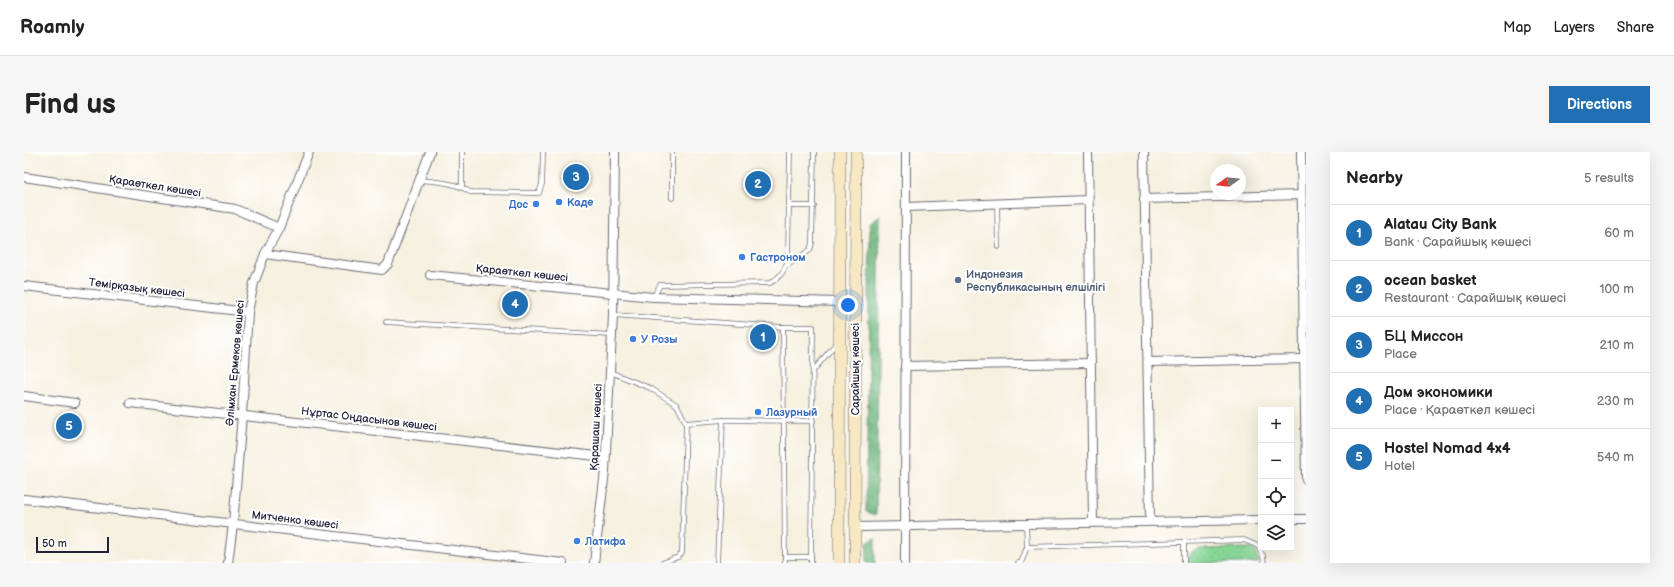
<!DOCTYPE html>
<html lang="en">
<head>
<meta charset="utf-8">
<style>
	:root { --surface:#fff; --page:#f6f6f6; --text:#222; --muted:#767676; --line:#e0e0e0; --accent:#1f6fb2 }
	body { margin:0; font-family:"Balsamiq Sans",sans-serif; background:var(--page); color:var(--text) }
	.controls { position:absolute; right:12px; bottom:12px; display:grid; overflow:hidden; border-radius:0px; box-shadow:0 4px 16px #0002 }
	.controls button { width:36px; height:36px; display:grid; place-items:center; padding:0; border:0; border-bottom:1px solid var(--line); background:var(--surface); color:var(--text); font:20px sans-serif }
	.compass { position:absolute; left:1186px; top:12px; width:36px; height:36px; border-radius:50%; background:var(--surface); box-shadow:0 4px 16px #0002; rotate:255deg }
	.scale { position:absolute; left:12px; bottom:10px; width:73px; box-sizing:border-box; padding-left:4px; border:2px solid #22223b; border-top:0; font-size:11px; line-height:14px; white-space:nowrap; color:#22223b; -webkit-text-stroke:3px #fff; paint-order:stroke }
	.you { position:absolute; left:824px; top:153px; width:14px; height:14px; margin:-10px; border:3px solid #fff; border-radius:50%; background:#1a73e8; box-shadow:0 0 0 6px #1a73e833 }
	.badge { display:grid; place-items:center; width:26px; height:26px; border-radius:50%; background:var(--accent); color:#fff; font-size:13px; font-weight:700 }
	.pin { position:absolute; translate:-50% -50%; border:2px solid #fff; box-shadow:0 1px 4px #0006 }
	.list { margin:0; padding:0; list-style:none }
	h2 { display:flex; justify-content:space-between; align-items:center; height:52px; margin:0; padding:0 16px; font-size:17px }
	h2 small { font-size:13px; font-weight:400; color:var(--muted) }
	.list li { display:grid; grid-template-columns:26px 1fr auto; gap:12px; align-items:center; box-sizing:border-box; height:56px; padding:0 16px; border-top:1px solid var(--line) }
	.list b { display:block; font-size:15px; white-space:nowrap }
	.list p { margin:0; font-size:13px; white-space:nowrap; color:var(--muted) }
	.list em { font-size:13px; font-style:normal; color:var(--muted) }
	.icon { flex:none; width:22px; height:22px; fill:none; stroke:currentColor; stroke-width:2; stroke-linecap:round; stroke-linejoin:round }
	.map { position:relative; flex:none; width:1282px; height:411px; overflow:hidden; border-radius:0px }
	header { display:flex; align-items:center; gap:24px; box-sizing:border-box; height:56px; padding:0 20px; background:var(--surface); border-bottom:1px solid var(--line) }
	header strong { font-size:19px }
	nav { display:flex; gap:22px; margin-inline-start:auto; font-size:14px }
	.intro { display:flex; align-items:center; justify-content:space-between; box-sizing:border-box; height:96px; padding:0 24px }
	h1 { margin:0; font-size:28px }
	.button { padding:10px 18px; border-radius:0px; background:var(--accent); color:#fff; font-size:14px; font-weight:700 }
	main { display:flex; gap:24px; padding:0 24px }
	aside { flex:1; background:var(--surface); border-radius:0px; box-shadow:0 4px 16px #0002 }
	.map>svg:first-child { display:block }
	.grass { fill:url(#grass-dots); stroke:#557c68 }
	.forest { fill:url(#forest-crowns); stroke:#486c5c }
	.lines { fill:none; stroke-linecap:round; stroke-linejoin:round }
	.lane-casing { stroke:#6c6a74; stroke-width:5.5 }
	.street-casing { stroke:#6c6a74; stroke-width:10 }
	.secondary-casing { stroke:#6c6a74; stroke-width:12 }
	.lane { stroke:#fff; stroke-width:4 }
	.street { stroke:#fff; stroke-width:8 }
	.secondary { stroke:#f7e8c3; stroke-width:11 }
	.shop-dot { fill:#3f7fe0; stroke:#fff; stroke-width:1.5 }
	.service-dot { fill:#5c6f8a; stroke:#fff; stroke-width:1.5 }
	.labels { text-anchor:middle; dominant-baseline:central; stroke-width:4; stroke-linejoin:round; paint-order:stroke }
	.street-label { font-size:11px; fill:#22223b; stroke:#fff }
	.shop-label { font-size:11px; font-weight:bold; fill:#366cbe; stroke:#fff; text-anchor:start }
	.service-label { font-size:11px; font-weight:bold; fill:#4e5e75; stroke:#fff; text-anchor:start }
</style>
</head>
<body>
<header>
<strong>Roamly</strong>
<nav><a>Map</a><a>Layers</a><a>Share</a></nav>
</header>
<div class="intro"><h1>Find us</h1><a class="button">Directions</a></div>
<main>
<div class="map">
<svg width="1282" height="411" viewBox="0 0 1282 411">
	<defs>
		<pattern id="grass-dots" width="8" height="8" patternUnits="userSpaceOnUse"><rect width="8" height="8" fill="#88d695"/><path d="M2 2h.1M6 6h.1" fill="none" stroke="#75b781" stroke-width="1.8" stroke-linecap="round"/></pattern>
		<pattern id="forest-crowns" width="20" height="18" patternUnits="userSpaceOnUse"><rect width="20" height="18" fill="#6eb77e"/><path d="M2 6a3 3 0 1 1 6 0M12 15a3 3 0 1 1 6 0" fill="none" stroke="#5a9468"/></pattern>
	</defs>
	<rect width="100%" height="100%" fill="#fff"/>
	<filter id="ink" filterUnits="userSpaceOnUse"><feTurbulence type="fractalNoise" baseFrequency=".025" numOctaves="2"/><feDisplacementMap in="SourceGraphic" scale="8" xChannelSelector="R" yChannelSelector="G"/><feConvolveMatrix kernelMatrix="1 2 1 2 8 2 1 2 1" color-interpolation-filters="sRGB"/></filter>
	<filter id="wash" filterUnits="userSpaceOnUse"><feTurbulence type="fractalNoise" baseFrequency=".012" numOctaves="4" result="noise"/><feDisplacementMap in="SourceGraphic" scale="16" xChannelSelector="R" yChannelSelector="G"/><feGaussianBlur stdDeviation="0.9" result="paint"/><feColorMatrix in="noise" values="0 0 0 0 0 0 0 0 0 0 0 0 0 0 0 0 0 1.4 0 .05"/><feComposite in="paint" operator="in"/></filter>
	<g filter="url(#wash)">
		<rect width="100%" height="100%" fill="#f6f0df"/>
		<path class="grass" d="M1224,396C1233,398 1234,402 1234,411H1163V407L1168,400L1175,397Z"/>
		<g class="forest">
			<path d="M856,64L852,363L842,360L846,72Z"/>
			<path d="M851,386V411H842L843,391Z"/>
		</g>
	</g>
	<g filter="url(#ink)">
		<g class="lines">
			<defs>
				<g id="lane">
					<path d="M648,0V46"/>
					<path d="M397,28C414,30 431,30 446,40L515,41L518,32L519,0"/>
					<path d="M438,34V0"/>
					<path d="M973,52L974,95"/>
					<path d="M766,54H790"/>
					<path d="M764,113L786,98L788,91L790,0"/>
					<path d="M630,144L636,133L746,131C757,125 763,116 764,104L766,0"/>
					<path d="M589,163L759,175"/>
					<path d="M362,170L588,183"/>
					<path d="M789,219L814,189"/>
					<path d="M586,220L626,236L653,253L662,271L699,268L789,269"/>
					<path d="M1002,372L1003,395"/>
					<path d="M1160,390V411"/>
					<path d="M761,405H787"/>
					<path d="M638,411L654,405L658,401L662,271"/>
					<path d="M693,411L699,268"/>
					<path d="M761,411L759,175H789L787,411"/>
					<path d="M994,411H997L1003,395L1220,388L1234,394L1239,404L1240,411"/>
				</g>
				<g id="street">
					<path d="M1064,0L1069,370"/>
					<path d="M1120,0L1126,369"/>
					<path d="M1277,0L1282,327"/>
					<path d="M0,25L211,57L255,76"/>
					<path d="M1120,47L1277,43"/>
					<path d="M882,55L1064,48"/>
					<path d="M241,102L358,118L364,112L406,0"/>
					<path d="M406,123L629,145L815,150"/>
					<path d="M0,134L224,160"/>
					<path d="M1124,210L1280,207"/>
					<path d="M881,214L1067,211"/>
					<path d="M0,244L51,251"/>
					<path d="M106,251L581,305"/>
					<path d="M0,347L539,411"/>
					<path d="M1267,367H1282"/>
					<path d="M831,375L1237,368"/>
					<path d="M204,411L209,372L218,263L224,160L230,131L241,102L255,76L285,0"/>
					<path d="M570,411L581,319L586,220L589,163L591,0"/>
					<path d="M881,411L882,0"/>
				</g>
				<g id="secondary">
					<path d="M815,411L816,0"/>
					<path d="M831,411L832,0"/>
				</g>
			</defs>
			<use href="#lane" class="lane-casing"/>
			<use href="#street" class="street-casing"/>
			<use href="#secondary" class="secondary-casing"/>
			<use href="#lane" class="lane"/>
			<use href="#street" class="street"/>
			<use href="#secondary" class="secondary"/>
		</g>
	</g>
	<g class="shop-dot">
		<circle cx="535" cy="50" r="4"/>
		<circle cx="512" cy="52" r="4"/>
		<circle cx="718" cy="105" r="4"/>
		<circle cx="609" cy="187" r="4"/>
		<circle cx="734" cy="260" r="4"/>
		<circle cx="553" cy="389" r="4"/>
	</g>
	<circle class="service-dot" cx="934" cy="128" r="4"/>
	<g class="labels">
		<g class="street-label">
			<text transform="translate(131 34) rotate(9)">Қараөткел көшесі</text>
			<text transform="translate(498 121) rotate(6)">Қараөткел көшесі</text>
			<text transform="translate(113 136) rotate(7)">Темірқазық көшесі</text>
			<text transform="translate(211 211) rotate(-85)">Әлімхан Ермеков көшесі</text>
			<text transform="translate(831 217) rotate(-90)">Сарайшық көшесі</text>
			<text transform="translate(345 267) rotate(7)">Нұртас Оңдасынов көшесі</text>
			<text transform="translate(572 275) rotate(-87)">Қарашаш көшесі</text>
			<text transform="translate(271 368) rotate(7)">Митченко көшесі</text>
		</g>
		<g class="shop-label">
			<text x="543" y="50">Каде</text>
			<text x="504" y="52" text-anchor="end">Дос</text>
			<text x="726" y="105">Гастроном</text>
			<text x="617" y="187">У Розы</text>
			<text x="742" y="260">Лазурный</text>
			<text x="561" y="389">Латифа</text>
		</g>
		<g class="service-label">
			<text x="942" y="122">Индонезия<tspan x="942" dy="13">Республикасының елшілігі</tspan></text>
		</g>
	</g>
</svg>
<div class="controls">
<button>+</button>
<button>−</button>
<button><svg class="icon" aria-label="locate" viewBox="0 0 24 24"><circle cx="12" cy="12" r="6"/><path d="M12 2v4M12 18v4M2 12h4M18 12h4"/></svg></button>
<button><svg class="icon" aria-label="layers" viewBox="0 0 24 24"><path d="M12 4l9 5-9 5-9-5zM3 14l9 5 9-5"/></svg></button>
</div>
<svg class="compass" viewBox="-18 -18 36 36"><path d="M0-13l5 13h-10z" fill="#e53935"/><path d="M0 13l5-13h-10z" fill="#767676"/></svg>
<div class="scale">50 m</div>
<div class="you"></div>
<div class="pin badge" style="left:739px;top:185px">1</div>
<div class="pin badge" style="left:734px;top:32px">2</div>
<div class="pin badge" style="left:552px;top:25px">3</div>
<div class="pin badge" style="left:491px;top:152px">4</div>
<div class="pin badge" style="left:45px;top:274px">5</div>
</div>
<aside>
<h2>Nearby<small>5 results</small></h2>
<ul class="list">
<li><span class="badge">1</span><div><b>Alatau City Bank</b><p>Bank · Сарайшық көшесі</p></div><em>60 m</em></li>
<li><span class="badge">2</span><div><b>ocean basket</b><p>Restaurant · Сарайшық көшесі</p></div><em>100 m</em></li>
<li><span class="badge">3</span><div><b>БЦ Миссон</b><p>Place</p></div><em>210 m</em></li>
<li><span class="badge">4</span><div><b>Дом экономики</b><p>Place · Қараөткел көшесі</p></div><em>230 m</em></li>
<li><span class="badge">5</span><div><b>Hostel Nomad 4x4</b><p>Hotel</p></div><em>540 m</em></li>
</ul>
</aside>
</main>
</body>
</html>
